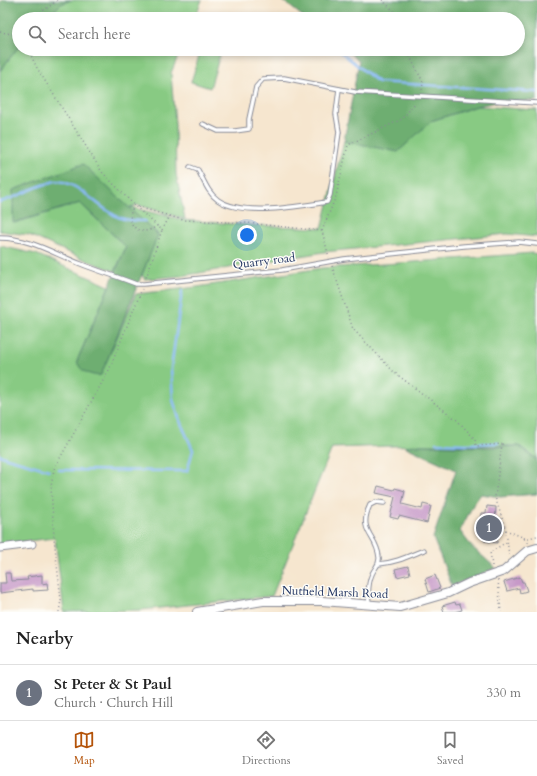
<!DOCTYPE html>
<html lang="en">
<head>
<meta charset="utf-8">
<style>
	:root { --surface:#fff; --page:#f6f6f6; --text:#222; --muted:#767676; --line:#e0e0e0; --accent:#b45309 }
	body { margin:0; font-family:Cardo,serif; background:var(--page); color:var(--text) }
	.you { position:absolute; left:247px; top:235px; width:14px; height:14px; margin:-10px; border:3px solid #fff; border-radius:50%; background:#1a73e8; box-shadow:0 0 0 6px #1a73e833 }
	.badge { display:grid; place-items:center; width:26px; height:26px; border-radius:50%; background:var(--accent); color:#fff; font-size:13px; font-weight:700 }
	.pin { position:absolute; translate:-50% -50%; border:2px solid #fff; box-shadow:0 1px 4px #0006 }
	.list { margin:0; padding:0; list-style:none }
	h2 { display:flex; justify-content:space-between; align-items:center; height:52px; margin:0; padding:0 16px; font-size:17px }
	h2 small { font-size:13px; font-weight:400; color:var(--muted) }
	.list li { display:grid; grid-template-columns:26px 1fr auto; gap:12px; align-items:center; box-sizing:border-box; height:56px; padding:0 16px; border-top:1px solid var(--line) }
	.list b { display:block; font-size:15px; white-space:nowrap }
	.list p { margin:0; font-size:13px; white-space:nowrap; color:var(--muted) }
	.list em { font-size:13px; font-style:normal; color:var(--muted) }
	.icon { flex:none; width:22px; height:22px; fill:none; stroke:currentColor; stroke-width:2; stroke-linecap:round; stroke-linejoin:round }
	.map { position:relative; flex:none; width:537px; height:612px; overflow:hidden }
	.search { position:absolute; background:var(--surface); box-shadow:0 2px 6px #0003; left:12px; right:12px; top:12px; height:44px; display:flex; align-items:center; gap:10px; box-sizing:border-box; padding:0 14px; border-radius:22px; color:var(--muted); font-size:15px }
	.sheet { height:108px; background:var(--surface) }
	nav { display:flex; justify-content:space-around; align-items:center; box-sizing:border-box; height:56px; border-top:1px solid var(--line); background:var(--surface); font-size:11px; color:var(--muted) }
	nav a { display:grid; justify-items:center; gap:2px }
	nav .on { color:var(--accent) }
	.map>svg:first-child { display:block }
	.green { fill:#88ca83; stroke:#527c70 }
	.forest { fill:#6eae71; stroke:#446e68 }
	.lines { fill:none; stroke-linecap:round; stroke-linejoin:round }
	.stream { stroke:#8abaf6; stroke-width:2.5 }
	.building { fill:#c495c6 }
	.service-casing { stroke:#888a96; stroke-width:5.5 }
	.minor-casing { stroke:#888a96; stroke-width:9 }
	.tertiary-casing { stroke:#888a96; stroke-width:10 }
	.path { stroke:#888a96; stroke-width:1.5; stroke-dasharray:1 3; stroke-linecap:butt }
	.service { stroke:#fff; stroke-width:3.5 }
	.minor { stroke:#fff; stroke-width:7 }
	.tertiary { stroke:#fff; stroke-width:8 }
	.labels { text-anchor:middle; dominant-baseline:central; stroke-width:3; stroke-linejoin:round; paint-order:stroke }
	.street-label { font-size:12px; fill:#1b2f5e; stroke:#fdfcf7 }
</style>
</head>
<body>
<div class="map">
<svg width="537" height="612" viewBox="0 0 537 612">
	<rect width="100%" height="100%" fill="#fdfcf7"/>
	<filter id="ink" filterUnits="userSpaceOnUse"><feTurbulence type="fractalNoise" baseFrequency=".025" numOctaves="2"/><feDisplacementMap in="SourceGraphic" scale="8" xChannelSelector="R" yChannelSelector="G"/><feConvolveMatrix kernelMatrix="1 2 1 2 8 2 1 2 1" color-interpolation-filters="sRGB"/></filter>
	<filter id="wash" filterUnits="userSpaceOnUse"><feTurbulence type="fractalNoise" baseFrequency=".012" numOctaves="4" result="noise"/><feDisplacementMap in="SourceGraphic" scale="16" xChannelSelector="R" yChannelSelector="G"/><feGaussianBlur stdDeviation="0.9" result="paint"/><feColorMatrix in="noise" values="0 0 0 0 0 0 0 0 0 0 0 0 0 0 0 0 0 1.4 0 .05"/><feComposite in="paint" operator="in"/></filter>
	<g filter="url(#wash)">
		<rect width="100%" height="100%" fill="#f6e6cf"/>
		<g class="green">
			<path d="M71,0H202L194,19H45L61,4Z"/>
			<path d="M19,46V49H181L171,73L175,124L176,174L185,219L138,205L130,207L183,220L247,225L322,228L344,141L431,121L477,106L537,110V237L507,234L324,252L181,276L145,279L142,275L158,234L78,165L14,223L80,203L126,247L115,271L88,261L29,235L0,231V71Z"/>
			<path d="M201,49H213L221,51L210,88L191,82Z"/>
			<path d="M0,246L36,254L109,286L77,361L98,376L101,374L136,294L197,287L322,268L414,262L532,253L537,254V459L519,446L423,445L332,448L272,596L141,610L64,612L55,538L0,544Z"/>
		</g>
		<g class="forest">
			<path d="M2,0H71L61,4L45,19H19V46L0,71V3Z"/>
			<path d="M282,0H537V101H501L477,106L431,121L398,152L344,141L359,61L345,49H518V19H306Z"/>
			<path d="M83,164L158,235L101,375C92,377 79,371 77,361L126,247L80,203L13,223V190Z"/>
			<path d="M423,445L490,447L519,446L537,460V494L500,497L481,494L473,505L460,531L472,547L496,568L452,586L433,538L456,470L404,446Z"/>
		</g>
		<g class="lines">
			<g class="stream">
				<path d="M337,49L378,82L537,92"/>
				<path d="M0,202C15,198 28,190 43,185C47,184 51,182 55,181C77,180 98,208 118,217C127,221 136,221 145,221"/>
				<path d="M436,443L468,444L498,443"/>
				<path d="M0,455L7,458L49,470"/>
				<path d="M59,470L187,471L193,450L180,421L173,400L171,369L182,291"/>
			</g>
		</g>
		<g id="blocks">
			<g class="building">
				<path d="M378,486L394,490L395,488L405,491L402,504L422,509L423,504L431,506L427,523L399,516L398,519L390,517L395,497L376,493Z"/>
				<path d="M487,506L496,507L495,521H499L497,543L484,541L485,535H478L481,513H486Z"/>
				<path d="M408,566L410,574L397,577L395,569Z"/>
				<path d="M5,573H10L11,581L28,580L27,577L42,575V584L47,583L48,590L33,591V589L0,593V583H6Z"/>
				<path d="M435,575L440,588L429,592L425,579Z"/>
				<path d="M520,577L522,582H524L527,591L520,593L519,588L507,591L504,582Z"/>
				<path d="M455,602L456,605L460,604L462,610L454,612H444L442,606Z"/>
			</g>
		</g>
	</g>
	<g filter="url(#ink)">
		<use href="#blocks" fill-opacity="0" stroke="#888a96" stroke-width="1"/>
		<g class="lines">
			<defs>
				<g id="service">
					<path d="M203,124L218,131H235L249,129V119L256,87L263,79L284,78L355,92L537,103"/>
					<path d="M190,167L198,170C204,181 208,193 218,200C243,217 299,206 327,202L330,195L339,132L336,114L339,89"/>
					<path d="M0,238C30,238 54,254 81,264C99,271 118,277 136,284H144L282,270L344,259L464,246L519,242L537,244"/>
					<path d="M379,564C395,563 409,556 424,550"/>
					<path d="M369,604C368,595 368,583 372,574C375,567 380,565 379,557C377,535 357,532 370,505L376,502L384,503"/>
				</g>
				<path id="minor" d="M0,548L32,544"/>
				<path id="tertiary" d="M197,612L263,601H322L400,607L448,593L469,583L504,571L527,551L537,548"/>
			</defs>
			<use href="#service" class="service-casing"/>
			<use href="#minor" class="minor-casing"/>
			<use href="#tertiary" class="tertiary-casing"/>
			<g class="path">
				<path d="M382,0L396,13L397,19"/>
				<path d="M35,19L40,13L58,0"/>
				<path d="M0,32L19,35"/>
				<path d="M28,49L37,68L102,172L136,207L162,230L146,278"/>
				<path d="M406,49L423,82L422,90"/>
				<path d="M134,205C123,224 139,239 157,226"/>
				<path d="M138,207L170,216"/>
				<path d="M162,230L170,216L183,220L247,223L322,231L329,257"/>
				<path d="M322,231L336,196L348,145L402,119L416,102"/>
				<path d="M332,266L353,329L395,373L457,420L475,439L476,446L502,444L495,497L506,530L529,540L528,543"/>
				<path d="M506,530L509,556"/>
				<path d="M524,539L537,536"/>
				<path d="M492,566L490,552L507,542"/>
				<path d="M498,580L501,612"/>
				<path d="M59,612L61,600L54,538L51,487L54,469L109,370L142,289"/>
			</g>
			<use href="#service" class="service"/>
			<use href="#minor" class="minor"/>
			<use href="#tertiary" class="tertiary"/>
		</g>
	</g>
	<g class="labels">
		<g class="street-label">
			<text transform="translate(264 261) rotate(-7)">Quarry road</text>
			<text transform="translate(335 592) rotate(2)">Nutfield Marsh Road</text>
		</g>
	</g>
</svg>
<div class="you"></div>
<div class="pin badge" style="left:489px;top:528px;background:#6b7280">1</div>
<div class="search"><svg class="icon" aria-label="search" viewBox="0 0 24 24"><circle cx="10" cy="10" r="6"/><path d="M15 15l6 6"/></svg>Search here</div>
</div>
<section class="sheet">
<h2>Nearby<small></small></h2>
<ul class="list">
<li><span class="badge" style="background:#6b7280">1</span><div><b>St Peter &amp; St Paul</b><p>Church · Church Hill</p></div><em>330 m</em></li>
</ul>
</section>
<nav>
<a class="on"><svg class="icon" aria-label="map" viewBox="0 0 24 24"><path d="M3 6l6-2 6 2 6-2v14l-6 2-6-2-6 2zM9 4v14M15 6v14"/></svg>Map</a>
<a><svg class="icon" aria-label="directions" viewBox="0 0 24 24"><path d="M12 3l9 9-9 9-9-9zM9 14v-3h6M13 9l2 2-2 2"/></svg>Directions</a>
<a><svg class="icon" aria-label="saved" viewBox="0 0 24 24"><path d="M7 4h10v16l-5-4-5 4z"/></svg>Saved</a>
</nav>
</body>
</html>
